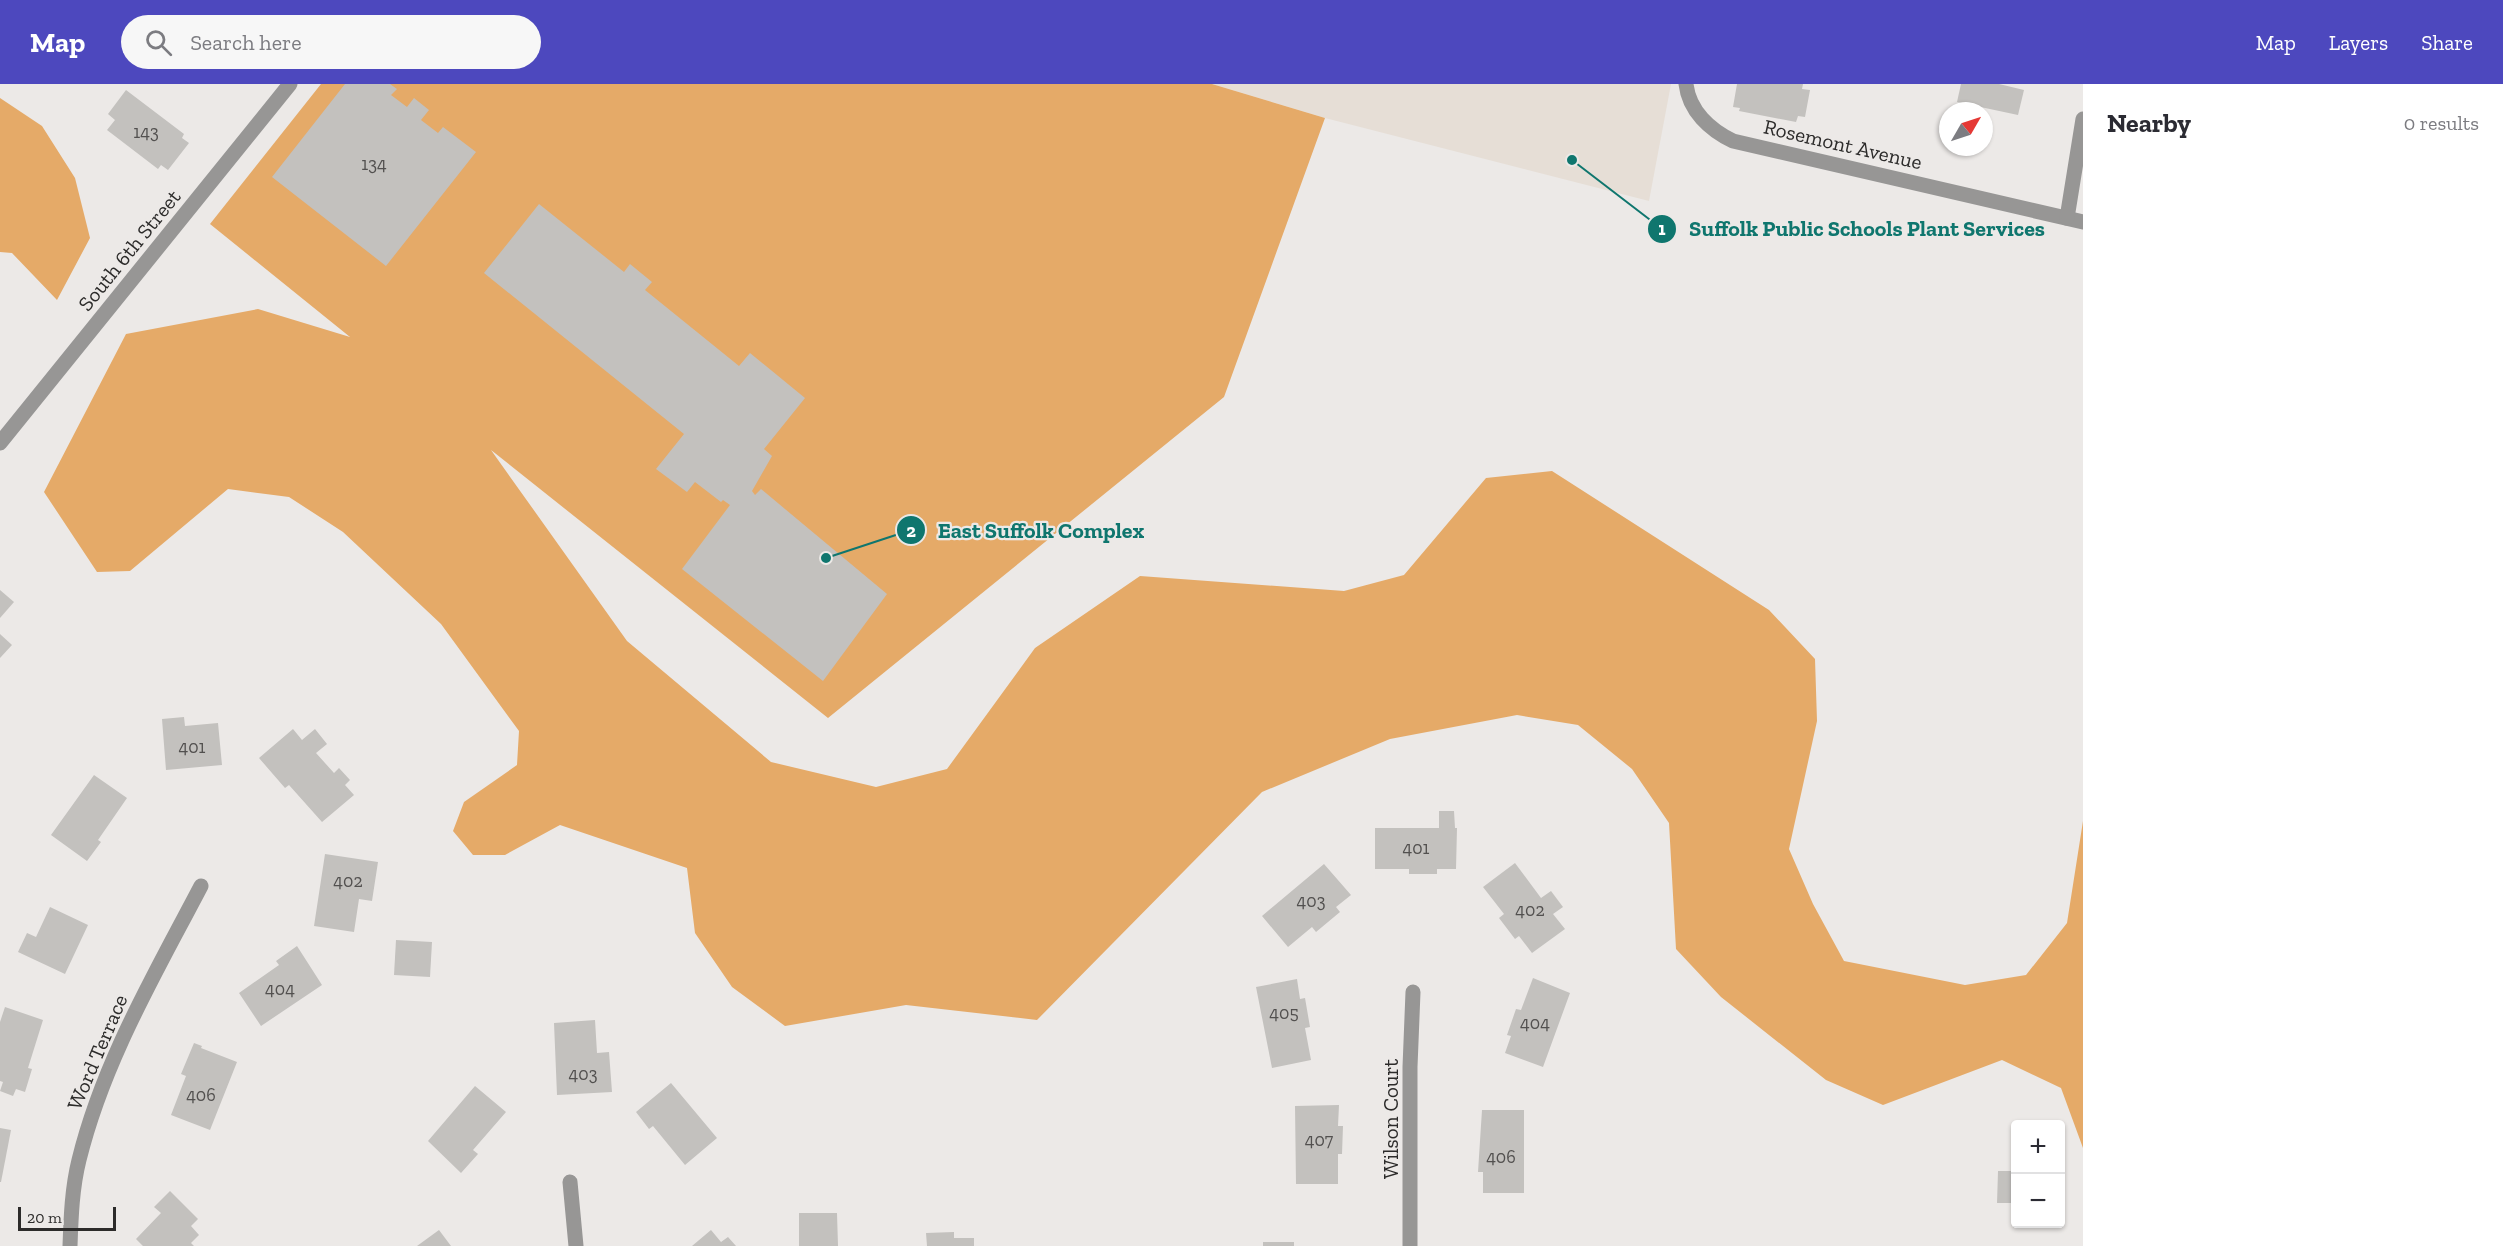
<!DOCTYPE html>
<html lang="en">
<head>
<meta charset="utf-8">
<style>
	:root { --surface:#fff; --page:#f7f7f7; --text:#2b2b33; --muted:#7c7c81; --line:#e1e1e2; --accent:#4d48be }
	body { margin:0; font-family:"Zilla Slab",serif; background:var(--page); color:var(--text) }
	.controls { position:absolute; right:18px; bottom:18px; display:grid; overflow:hidden; border-radius:6px; box-shadow:0 2px 4px #0004 }
	.controls button { width:54px; height:54px; display:grid; place-items:center; padding:0; border:0; border-bottom:2px solid var(--line); background:var(--surface); color:var(--text); font:30px sans-serif }
	.compass { position:absolute; left:1939px; top:18px; width:54px; height:54px; border-radius:50%; background:var(--surface); box-shadow:0 2px 4px #0004; rotate:51deg }
	.scale { position:absolute; left:18px; bottom:15px; width:98px; box-sizing:border-box; padding-left:6px; border:3px solid #2c2b2a; border-top:0; font-size:16px; line-height:21px; white-space:nowrap; color:#2c2b2a; -webkit-text-stroke:4px #ece9e7; paint-order:stroke }
	.list { margin:0; padding:0; list-style:none }
	h2 { display:flex; justify-content:space-between; align-items:center; height:78px; margin:0; padding:0 24px; font-size:26px }
	h2 small { font-size:20px; font-weight:400; color:var(--muted) }
	.icon { flex:none; width:33px; height:33px; fill:none; stroke:currentColor; stroke-width:2; stroke-linecap:round; stroke-linejoin:round }
	.map { position:relative; flex:none; width:2083px; height:1162px; overflow:hidden }
	header { display:flex; align-items:center; gap:36px; box-sizing:border-box; height:84px; padding:0 30px; background:var(--accent); color:#fff }
	header strong { font-size:28px }
	nav { display:flex; gap:33px; margin-inline-start:auto; font-size:21px }
	.search { width:420px; height:54px; background:var(--page); display:flex; align-items:center; gap:15px; box-sizing:border-box; padding:0 21px; border-radius:33px; color:var(--muted); font-size:22px }
	main { display:flex }
	aside { flex:1; background:var(--surface) }
	.map>svg:first-child { display:block }
	.built { fill:#e6ded6 }
	.green { fill:#e5aa68 }
	.building { fill:#c3c1be }
	.lines { fill:none; stroke-linecap:round; stroke-linejoin:round }
	.minor { stroke:#979695; stroke-width:15 }
	.labels { text-anchor:middle; dominant-baseline:central; stroke-width:4.5; stroke-linejoin:round; paint-order:stroke }
	.number-label { font-size:18px; fill:#52504f }
	.street-label { font-size:21px; fill:#2c2b2a; stroke:#ece9e7 }
	.leader { fill:none; stroke:#0f766e; stroke-width:2 }
	.callout-dot { fill:#0f766e; stroke:#ece9e7; stroke-width:2 }
	.mark-label { font-size:18px; text-anchor:middle; font-weight:bold; fill:#fff }
	.callout-label { font-size:22px; text-anchor:middle; font-weight:bold; fill:#0f766e; stroke:#ece9e7; stroke-width:4.5; stroke-linejoin:round; paint-order:stroke }
</style>
</head>
<body>
<header>
<strong>Map</strong>
<div class="search"><svg class="icon" aria-label="search" viewBox="0 0 24 24"><circle cx="10" cy="10" r="6"/><path d="M15 15l6 6"/></svg>Search here</div>
<nav><a>Map</a><a>Layers</a><a>Share</a></nav>
</header>
<main>
<div class="map">
<svg width="2083" height="1162" viewBox="0 0 2083 1162">
	<rect width="100%" height="100%" fill="#ece9e7"/>
	<path class="built" d="M1212,0H1671L1649,117L1325,34Z"/>
	<g class="green">
		<path d="M321,0H1212L1325,34L1224,313L828,634L491,366L627,557L771,678L876,703L947,685L1035,564L1140,492L1344,507L1404,491L1486,394L1552,387L1769,526L1815,575L1817,637L1789,765L1813,820L1844,877L1965,901L2026,891L2067,839L2083,737V1064L2061,1004L2002,976L1883,1021L1826,996L1721,913L1676,865L1669,739L1632,685L1578,641L1517,631L1390,655L1262,708L1037,936L906,921L785,942L732,903L695,849L687,784L560,741L505,771H473L453,747L464,718L517,681L519,647L441,540L343,448L289,413L228,405L130,487L97,488L44,408L126,250L258,225L350,253L210,140Z"/>
		<path d="M0,14L42,42L75,94L90,154L57,216L12,169L0,168Z"/>
	</g>
	<g class="building">
		<path d="M345,0H390L397,5L391,11L407,23L414,14L429,26L421,36L438,49L443,43L476,68L386,182L272,93Z"/>
		<path d="M1737,0H1803L1802,5L1810,6L1805,33L1798,32L1796,38L1739,27L1740,24L1733,23Z"/>
		<path d="M1961,0H1999L2024,6L2018,31L1957,18Z"/>
		<path d="M126,6L184,50L182,54L189,59L168,86L161,81L158,85L107,46L115,36L108,30Z"/>
		<path d="M539,120L624,188L630,180L652,198L645,206L739,282L750,269L805,314L764,365L772,372L752,407L755,411L761,405L887,510L823,597L682,485L730,421L723,416L721,418L695,398L687,408L656,385L684,350L484,189Z"/>
		<path d="M0,506L14,518L0,534Z"/>
		<path d="M0,550L12,561L0,574Z"/>
		<path d="M184,633L185,642L218,639L222,681L166,686L162,635Z"/>
		<path d="M293,645L302,656L315,645L327,660L316,669L334,689L339,684L350,696L345,701L354,711L322,738L289,701L285,704L259,674Z"/>
		<path d="M94,691L127,714L98,756L101,758L87,777L51,751Z"/>
		<path d="M1439,727H1454L1455,744H1457L1456,785H1437V790H1409V785H1375V744H1439Z"/>
		<path d="M325,770L378,778L372,817L359,815L354,848L314,842Z"/>
		<path d="M1515,779L1541,814L1551,807L1563,823L1553,830L1565,845L1532,869L1519,852L1515,855L1499,834L1504,830L1483,803Z"/>
		<path d="M1324,780L1351,811L1336,823L1340,828L1316,848L1312,843L1288,863L1262,832Z"/>
		<path d="M50,823L88,841L65,890L18,868L27,849L36,853Z"/>
		<path d="M396,856L432,858L430,893L394,891Z"/>
		<path d="M297,862L322,901L261,942L239,909L279,881L276,877Z"/>
		<path d="M1533,894L1570,909L1543,983L1505,969L1511,952L1507,951L1516,925L1521,926Z"/>
		<path d="M1297,895L1300,915L1305,914L1310,943L1305,944L1311,976L1272,984L1256,903Z"/>
		<path d="M5,923L43,936L28,984L32,985L25,1008L16,1005L13,1012L0,1007L3,998L0,997V938Z"/>
		<path d="M595,936L597,969L609,968L612,1008L557,1011L554,939Z"/>
		<path d="M194,959L202,962L201,964L237,978L210,1046L171,1031L186,992L181,990Z"/>
		<path d="M671,999L717,1054L685,1081L653,1042L649,1045L636,1028Z"/>
		<path d="M475,1002L506,1028L473,1066L478,1070L461,1089L428,1057Z"/>
		<path d="M1339,1021L1338,1042H1343L1342,1070H1338V1100H1296L1295,1022Z"/>
		<path d="M1482,1026H1524V1109H1483V1088H1478Z"/>
		<path d="M0,1044L11,1046L1,1098H0Z"/>
		<path d="M1998,1087H2016V1119H1997Z"/>
		<path d="M170,1107L198,1135L191,1142L199,1151L191,1159L194,1162H143L136,1155L161,1129L154,1123Z"/>
		<path d="M799,1129H837L838,1162H799Z"/>
		<path d="M439,1146L451,1162H417Z"/>
		<path d="M711,1146L721,1158L728,1153L736,1162H692Z"/>
		<path d="M954,1148V1154H974V1162H927L926,1149Z"/>
		<rect x="1263" y="1158" width="31" height="4"/>
	</g>
	<g class="lines">
		<g class="minor">
			<path d="M1686,0C1689,27 1710,46 1733,57L2083,138"/>
			<path d="M2067,134L2083,35"/>
			<path d="M0,359L290,0"/>
			<path d="M570,1098L576,1162"/>
			<path d="M70,1162C71,1133 72,1104 79,1076C103,978 155,890 201,802"/>
			<path d="M1410,1162V983L1413,908"/>
		</g>
	</g>
	<g class="labels">
		<g class="number-label">
			<text x="146" y="48">143</text>
			<text x="374" y="80">134</text>
			<text x="192" y="663">401</text>
			<text x="1416" y="764">401</text>
			<text x="348" y="797">402</text>
			<text x="1311" y="817">403</text>
			<text x="1530" y="826">402</text>
			<text x="280" y="905">404</text>
			<text x="1284" y="929">405</text>
			<text x="1535" y="939">404</text>
			<text x="583" y="990">403</text>
			<text x="201" y="1011">406</text>
			<text x="1319" y="1056">407</text>
			<text x="1501" y="1073">406</text>
		</g>
		<g class="street-label">
			<text transform="translate(1843 60) rotate(13)">Rosemont Avenue</text>
			<text transform="translate(129 166) rotate(-51)">South 6th Street</text>
			<text transform="translate(97 968) rotate(-67)">Word Terrace</text>
			<text transform="translate(1390 1035) rotate(-90)">Wilson Court</text>
		</g>
	</g>
	<path class="leader" d="M1572 76L1662 145M826 474L911 446"/>
	<g class="callout-dot">
		<circle cx="1572" cy="76" r="6"/>
		<circle cx="826" cy="474" r="6"/>
		<circle cx="1662" cy="145" r="15"/>
		<circle cx="911" cy="446" r="15"/>
	</g>
	<g class="mark-label">
		<text x="1662" y="151">1</text>
		<text x="911" y="453">2</text>
	</g>
	<g class="callout-label">
		<text x="1867" y="152">Suffolk Public Schools Plant Services</text>
		<text x="1041" y="454">East Suffolk Complex</text>
	</g>
</svg>
<div class="controls">
<button>+</button>
<button>−</button>
</div>
<svg class="compass" viewBox="-18 -18 36 36"><path d="M0-13l5 13h-10z" fill="#e53935"/><path d="M0 13l5-13h-10z" fill="#7c7c81"/></svg>
<div class="scale">20 m</div>
</div>
<aside>
<h2>Nearby<small>0 results</small></h2>
<ul class="list">
</ul>
</aside>
</main>
</body>
</html>
